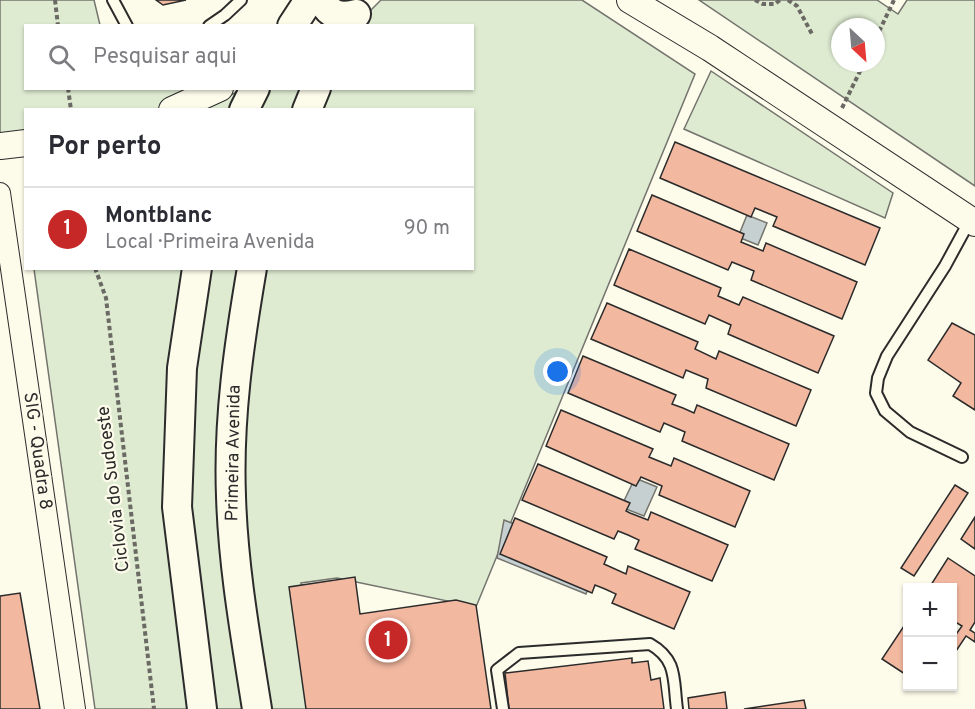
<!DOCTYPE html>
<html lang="pt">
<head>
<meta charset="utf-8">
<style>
	:root { --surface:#fff; --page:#f7f7f7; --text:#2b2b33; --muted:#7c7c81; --line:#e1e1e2; --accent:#c62828 }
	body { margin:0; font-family:Overpass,sans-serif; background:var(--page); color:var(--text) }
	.controls { position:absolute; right:18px; bottom:18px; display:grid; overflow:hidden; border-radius:0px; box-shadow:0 2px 4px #0004 }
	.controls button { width:54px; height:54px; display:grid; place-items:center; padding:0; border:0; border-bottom:2px solid var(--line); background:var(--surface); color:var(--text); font:30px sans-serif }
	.compass { position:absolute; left:831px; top:18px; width:54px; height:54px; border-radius:50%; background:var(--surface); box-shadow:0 2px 4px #0004; rotate:154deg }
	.you { position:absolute; left:558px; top:372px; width:21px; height:21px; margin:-15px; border:4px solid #fff; border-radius:50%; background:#1a73e8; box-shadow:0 0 0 9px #1a73e833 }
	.badge { display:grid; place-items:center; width:39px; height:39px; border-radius:50%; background:var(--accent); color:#fff; font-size:20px; font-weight:700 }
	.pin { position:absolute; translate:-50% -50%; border:3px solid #fff; box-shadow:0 2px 6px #0006 }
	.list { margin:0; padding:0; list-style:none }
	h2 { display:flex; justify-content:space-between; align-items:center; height:78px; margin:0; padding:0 24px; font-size:26px }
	h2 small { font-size:20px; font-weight:400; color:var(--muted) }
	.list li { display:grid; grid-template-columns:39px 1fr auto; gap:18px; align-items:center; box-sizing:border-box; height:84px; padding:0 24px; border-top:2px solid var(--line) }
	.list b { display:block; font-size:22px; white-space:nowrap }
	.list p { margin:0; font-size:20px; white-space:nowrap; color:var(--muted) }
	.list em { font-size:20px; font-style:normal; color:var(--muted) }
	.icon { flex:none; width:33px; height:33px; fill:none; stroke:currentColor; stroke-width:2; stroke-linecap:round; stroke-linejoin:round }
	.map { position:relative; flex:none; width:975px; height:709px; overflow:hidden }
	.search { position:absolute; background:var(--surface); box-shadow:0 2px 4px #0004; left:24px; top:24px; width:450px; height:66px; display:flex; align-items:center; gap:15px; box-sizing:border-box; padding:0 21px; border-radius:0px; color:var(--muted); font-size:22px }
	.panel { position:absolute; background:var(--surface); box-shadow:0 2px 4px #0004; left:24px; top:108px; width:450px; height:162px; border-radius:0px }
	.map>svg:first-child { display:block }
	.green { fill:#deebd1; stroke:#74746e; stroke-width:1.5; fill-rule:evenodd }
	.water { fill:#c7d0d0; stroke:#74746e; stroke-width:1.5 }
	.building { fill:#f2b8a0; stroke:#2b2b2b; stroke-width:1.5 }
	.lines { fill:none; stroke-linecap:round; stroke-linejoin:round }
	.service-casing { stroke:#2b2b2b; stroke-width:14 }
	.minor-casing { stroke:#2b2b2b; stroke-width:22 }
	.tertiary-casing { stroke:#2b2b2b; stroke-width:28 }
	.secondary-casing { stroke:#2b2b2b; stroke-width:32 }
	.path { stroke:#6a6964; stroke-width:4; stroke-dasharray:4.5 3; stroke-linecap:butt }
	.service { stroke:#fdfbea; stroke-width:10 }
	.minor { stroke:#fdfbea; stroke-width:20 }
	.tertiary { stroke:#fdfbea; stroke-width:26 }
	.secondary { stroke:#fdfbea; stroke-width:28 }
	.labels { text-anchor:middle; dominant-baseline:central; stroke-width:4.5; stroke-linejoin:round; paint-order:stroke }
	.street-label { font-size:18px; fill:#2b2b2b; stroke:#fdfbea }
</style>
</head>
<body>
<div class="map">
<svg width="975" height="709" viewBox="0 0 975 709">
	<rect width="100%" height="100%" fill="#fdfbea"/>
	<g class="green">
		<path d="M0,0H94L100,25L26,26V88L213,89L158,109L26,110L25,134L0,137Z"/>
		<path d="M381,0H582L695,74L476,607L337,578L301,583L310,647L328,709H95L34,269L472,268V110L188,109L233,94L240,89L472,88V26L356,25Z"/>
		<path d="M699,0H877L898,14L907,0H975V186ZM840,27H876V63H840Z"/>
		<path d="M711,71L893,193L885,218L684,129Z"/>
	</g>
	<g class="water">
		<path d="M747,215L767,223L758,245L738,237Z"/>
		<path d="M635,478L657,487L644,516L621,507Z"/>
		<path d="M504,520L600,558L586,594L497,558Z"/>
	</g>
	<g class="building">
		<path d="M156,0H186L163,5Z"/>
		<path d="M675,142L880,228L865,265L773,226L777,217L755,208L751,217L660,178Z"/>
		<path d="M652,195L744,234L741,242L763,251L766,243L857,282L842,319L751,280L754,271L732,262L728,270L637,231Z"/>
		<path d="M629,249L721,288L718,296L739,305L743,297L834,336L818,373L728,334L731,325L709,315L705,324L614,285Z"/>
		<path d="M607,303L698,342L695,349L716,359L719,351L811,390L796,426L706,388L708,379L686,370L683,378L591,339Z"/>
		<path d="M952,323L975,335V410L953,396L961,383L928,360Z"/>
		<path d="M583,356L676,395L672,404L683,408L694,413L697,405L789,444L774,480L682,441L685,432L664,423L660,432L568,393Z"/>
		<path d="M561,410L653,449L649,457L671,466L674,458L750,491L735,527L659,495L662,486L641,477L636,486L546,446Z"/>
		<path d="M538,464L630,503L626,511L630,513L648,520L651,512L728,545L712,581L635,549L639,540L628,535L618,531L614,539L522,500Z"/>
		<path d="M955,485L968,493L914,576L901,568Z"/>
		<path d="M975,517V549L961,539Z"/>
		<path d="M515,518L607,557L604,564L626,574L628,566L690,592L674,629L612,603L616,594L605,589L595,585L592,593L500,554Z"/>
		<path d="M948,558L975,576V622L970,630L975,633V642L966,636L952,657V640L962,626L952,620V588H946L945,584L943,586L945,588H929Z"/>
		<path d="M355,577L360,614L456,600L476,605L491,709H306L289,587Z"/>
		<path d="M20,593L40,709H0V596Z"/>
		<path d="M908,620V676L882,659Z"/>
		<path d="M632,658V663L648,661L651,680L660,678L664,709H509L505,673Z"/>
		<path d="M725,692L727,709H689L688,698Z"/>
		<path d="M804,700L806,709H744Z"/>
	</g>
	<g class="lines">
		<defs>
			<g id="service">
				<path d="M113,0L127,26"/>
				<path d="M209,26L225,15L241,0"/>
				<path d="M962,457L910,432L885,411L876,393L878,378L887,356L945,266L970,220"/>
				<path d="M503,709L497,670L519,653L650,644C678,660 673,680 677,709"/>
			</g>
			<path id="minor" d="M0,193L75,709"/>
			<g id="tertiary">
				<path d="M630,0L710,48L975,223"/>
				<path d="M172,110L220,88"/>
				<path d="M0,146L26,143"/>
			</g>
			<g id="secondary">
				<path d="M322,0C330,16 340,18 356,14"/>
				<path d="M292,26L309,0"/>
				<path d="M244,110L255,88"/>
				<path d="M307,110L316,88"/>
				<path d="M197,268L182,368L177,507L202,709"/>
				<path d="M252,268C239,344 228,419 231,496C233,567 246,639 257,709"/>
			</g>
		</defs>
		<use href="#service" class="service-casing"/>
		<use href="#minor" class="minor-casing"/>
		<use href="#tertiary" class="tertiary-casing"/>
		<use href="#secondary" class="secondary-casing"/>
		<g class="path">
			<path d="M55,0L58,26"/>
			<path d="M755,0L763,4H775L780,0"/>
			<path d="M788,0L797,6L812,34"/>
			<path d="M876,38L894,0"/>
			<path d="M68,88L71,110"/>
			<path d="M842,108L864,63"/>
			<path d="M95,268L106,298L154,709"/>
		</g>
		<use href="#service" class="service"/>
		<use href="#minor" class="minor"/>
		<use href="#tertiary" class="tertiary"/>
		<use href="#secondary" class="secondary"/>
	</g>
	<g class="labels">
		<g class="street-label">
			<text transform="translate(37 451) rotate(82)">SIG - Quadra 8</text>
			<text transform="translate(234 453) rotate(-89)">Primeira Avenida</text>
			<text transform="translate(114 489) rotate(-97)">Ciclovia do Sudoeste</text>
		</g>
	</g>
</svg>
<div class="controls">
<button>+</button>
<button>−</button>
</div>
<svg class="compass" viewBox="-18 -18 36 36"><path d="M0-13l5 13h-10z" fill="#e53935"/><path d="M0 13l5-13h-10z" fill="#7c7c81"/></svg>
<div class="you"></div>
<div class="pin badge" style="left:388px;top:640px">1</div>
<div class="search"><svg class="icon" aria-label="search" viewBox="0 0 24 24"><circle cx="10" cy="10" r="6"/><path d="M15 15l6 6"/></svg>Pesquisar aqui</div>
<section class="panel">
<h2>Por perto<small></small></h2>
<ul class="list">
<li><span class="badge">1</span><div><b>Montblanc</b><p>Local · Primeira Avenida</p></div><em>90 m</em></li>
</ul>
</section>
</div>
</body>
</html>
